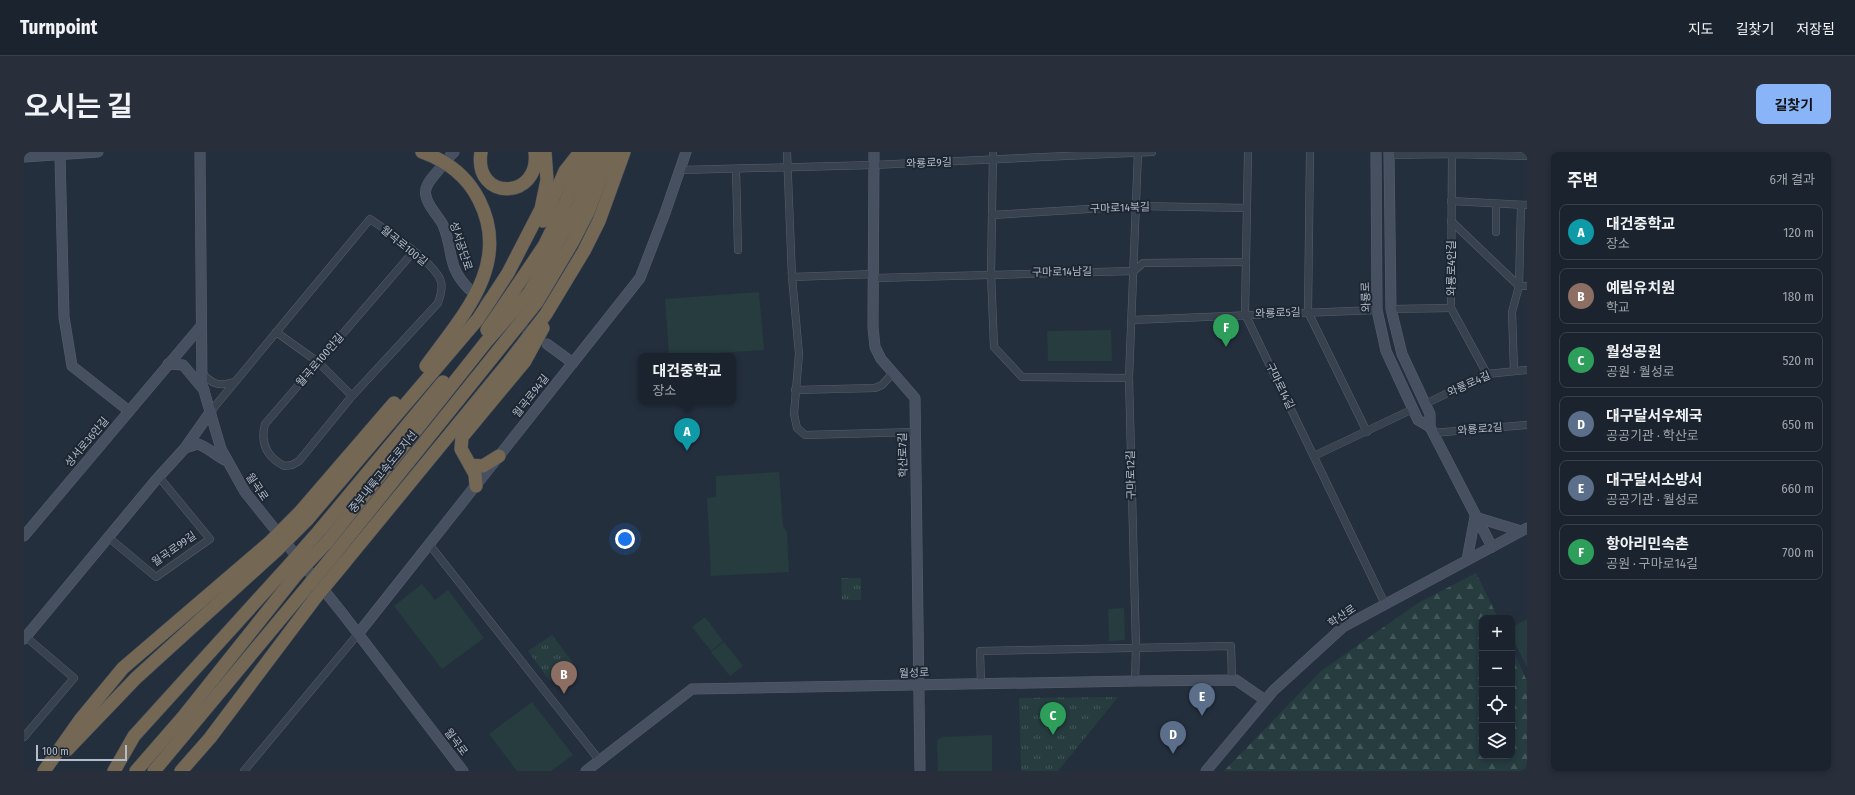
<!DOCTYPE html>
<html lang="ko">
<head>
<meta charset="utf-8">
<style>
	:root { --surface:#1b232e; --page:#282f3a; --text:#f1f3f6; --muted:#a0a4aa; --line:#39404a; --accent:#8ab4f8 }
	body { margin:0; font-family:"Fira Sans Condensed","Noto Sans KR",sans-serif; background:var(--page); color:var(--text) }
	.controls { position:absolute; right:12px; bottom:12px; display:grid; overflow:hidden; border-radius:8px; box-shadow:0 2px 6px #0003 }
	.controls button { width:36px; height:36px; display:grid; place-items:center; padding:0; border:0; border-bottom:1px solid var(--line); background:var(--surface); color:var(--text); font:20px sans-serif }
	.scale { position:absolute; left:12px; bottom:10px; width:91px; box-sizing:border-box; padding-left:4px; border:2px solid #b4bcc9; border-top:0; font-size:11px; line-height:14px; white-space:nowrap; color:#b4bcc9; -webkit-text-stroke:3px #1d2633; paint-order:stroke }
	.you { position:absolute; left:601px; top:387px; width:14px; height:14px; margin:-10px; border:3px solid #fff; border-radius:50%; background:#1a73e8; box-shadow:0 0 0 6px #1a73e833 }
	.badge { display:grid; place-items:center; width:26px; height:26px; border-radius:50%; background:var(--accent); color:#fff; font-size:13px; font-weight:700 }
	.pin { position:absolute; translate:-50% -33px; filter:drop-shadow(0 1px 2px #0008) }
	.pin::after { content:''; position:absolute; top:21px; width:14px; height:12px; background:inherit; clip-path:polygon(0 0,100% 0,50% 100%) }
	.popup { position:absolute; left:614px; top:201px; width:98px; height:52px; box-sizing:border-box; display:grid; place-content:center; border-radius:8px; background:var(--surface); filter:drop-shadow(0 1px 3px #0005); font-size:13px; white-space:nowrap; color:var(--muted) }
	.popup b { font-size:15px; color:var(--text) }
	.popup::after { content:''; position:absolute; left:50%; top:100%; margin-left:-8px; border:8px solid transparent; border-top-color:var(--surface) }
	.list { margin:0; padding:0; list-style:none }
	h2 { display:flex; justify-content:space-between; align-items:center; height:52px; margin:0; padding:0 16px; font-size:17px }
	h2 small { font-size:13px; font-weight:400; color:var(--muted) }
	.list li { display:grid; grid-template-columns:26px 1fr auto; gap:12px; align-items:center; box-sizing:border-box; height:56px; margin:0 8px 8px; padding:0 8px; border:1px solid var(--line); border-radius:8px }
	.list b { display:block; font-size:15px; white-space:nowrap }
	.list p { margin:0; font-size:13px; white-space:nowrap; color:var(--muted) }
	.list em { font-size:13px; font-style:normal; color:var(--muted) }
	.icon { flex:none; width:22px; height:22px; fill:none; stroke:currentColor; stroke-width:2; stroke-linecap:round; stroke-linejoin:round }
	.map { position:relative; flex:none; width:1503px; height:619px; overflow:hidden; border-radius:8px }
	header { display:flex; align-items:center; gap:24px; box-sizing:border-box; height:56px; padding:0 20px; background:var(--surface); border-bottom:1px solid var(--line) }
	header strong { font-size:19px }
	nav { display:flex; gap:22px; margin-inline-start:auto; font-size:14px }
	.intro { display:flex; align-items:center; justify-content:space-between; box-sizing:border-box; height:96px; padding:0 24px }
	h1 { margin:0; font-size:28px }
	.button { padding:10px 18px; border-radius:8px; background:var(--accent); color:#111; font-size:14px; font-weight:700 }
	main { display:flex; gap:24px; padding:0 24px }
	aside { flex:1; background:var(--surface); border-radius:8px; box-shadow:0 2px 6px #0003 }
	.map>svg:first-child { display:block }
	.green { fill:#263c3f }
	.forest { fill:url(#forest-firs) }
	.park { fill:url(#park-tufts) }
	.lines { fill:none; stroke-linecap:round; stroke-linejoin:round }
	.secondary-tunnel { stroke:#3a4453; stroke-width:10; stroke-dasharray:10 5; stroke-linecap:butt }
	.street-casing { stroke:#565f6c; stroke-width:8 }
	.secondary-casing { stroke:#565f6c; stroke-width:11 }
	.highway-casing { stroke:#434c59; stroke-width:14 }
	.street { stroke:#38414e; stroke-width:7 }
	.secondary { stroke:#465061; stroke-width:10 }
	.highway { stroke:#746855; stroke-width:13 }
	.highway-bridge-casing { stroke:#434c59; stroke-width:14; stroke-linecap:butt }
	.highway-bridge { stroke:#746855; stroke-width:13 }
	.labels { text-anchor:middle; dominant-baseline:central; stroke-width:4; stroke-linejoin:round; paint-order:stroke }
	.street-label { font-size:11px; fill:#b4bcc9; stroke:#1d2633 }
</style>
</head>
<body>
<header>
<strong>Turnpoint</strong>
<nav><a>지도</a><a>길찾기</a><a>저장됨</a></nav>
</header>
<div class="intro"><h1>오시는 길</h1><a class="button">길찾기</a></div>
<main>
<div class="map">
<svg width="1503" height="619" viewBox="0 0 1503 619">
	<defs>
		<pattern id="forest-firs" width="22" height="20" patternUnits="userSpaceOnUse"><rect width="22" height="20" fill="#263c3f"/><path d="M5 1l3.5 6h-7zM16 11l3.5 6h-7z" fill="#435659"/></pattern>
		<pattern id="park-tufts" width="24" height="20" patternUnits="userSpaceOnUse"><rect width="24" height="20" fill="#263c3f"/><path d="M3 7l-1-3M5 7V3M7 7l1-3M15 17l-1-3M17 17v-4M19 17l1-3" fill="none" stroke="#435659"/></pattern>
	</defs>
	<rect width="100%" height="100%" fill="#242f3e"/>
	<g class="green">
		<path d="M735,140L740,198L645,204L641,147Z"/>
		<path d="M1087,178L1088,209H1024L1023,179Z"/>
		<path d="M755,320L759,374L763,380L765,420L687,424L683,346L692,345V324Z"/>
		<path d="M398,432L411,448L424,438L460,486L418,517L370,454Z"/>
		<path d="M1100,456L1101,488L1085,489L1084,457Z"/>
		<path d="M681,465L699,489L687,499L668,475Z"/>
		<path d="M1503,467V515L1488,485V475Z"/>
		<path d="M700,490L719,514L706,524L687,500Z"/>
		<path d="M508,550L549,603L527,619H493L465,582Z"/>
		<path d="M968,583V619H914L913,589L918,585Z"/>
	</g>
	<path class="forest" d="M1452,421L1474,466H1458V604H1488V496L1503,529V619H1200L1297,519L1394,451Z"/>
	<g class="park">
		<path d="M817,426H837V448H818Z"/>
		<path d="M528,483L549,511L526,529L504,499Z"/>
		<path d="M1094,545L1034,619H997L995,546Z"/>
	</g>
	<g class="lines">
		<path class="secondary-tunnel" d="M446,138L513,185"/>
		<defs>
			<g id="street">
				<path d="M763,0L768,125"/>
				<path d="M969,0L967,122L970,195L998,225L1105,226"/>
				<path d="M1224,0L1221,162L1361,452"/>
				<path d="M1286,0L1284,160L1343,280"/>
				<path d="M1428,2L1427,156L1463,222"/>
				<path d="M1365,3L1428,2L1503,4"/>
				<path d="M712,17L714,98"/>
				<path d="M657,18L849,13L1128,0"/>
				<path d="M1427,49L1503,53"/>
				<path d="M1472,52V80"/>
				<path d="M968,63L1113,54L1223,56"/>
				<path d="M1427,69L1495,134H1503"/>
				<path d="M851,122L768,125L775,202L770,262L773,276L781,283L891,280"/>
				<path d="M851,126L1110,119L1119,111L1222,110"/>
				<path d="M1367,157L1427,156"/>
				<path d="M1108,168L1353,158"/>
				<path d="M252,180L294,210L328,244"/>
				<path d="M1490,219L1488,160L1495,134L1497,53"/>
				<path d="M178,221C188,232 195,235 210,230"/>
				<path d="M771,238L851,236L858,233L869,221"/>
				<path d="M1401,252L1463,222L1503,218"/>
				<path d="M187,259L346,67C362,78 413,112 417,130C419,137 416,145 414,151L328,244L275,309L268,313L260,314C243,305 236,291 241,272L390,99"/>
				<path d="M1409,281L1503,273"/>
				<path d="M1290,304L1389,257"/>
				<path d="M84,385L132,425L186,387L135,325"/>
				<path d="M405,392L576,609"/>
				<path d="M1111,529L1112,495L1105,226L1114,0"/>
				<path d="M957,532L956,499L1207,494L1208,528"/>
				<path d="M0,585L50,526L2,485"/>
				<path d="M220,619L334,482"/>
			</g>
			<g id="secondary">
				<path d="M176,0L178,232L197,297L221,340L319,462L439,619"/>
				<path d="M850,0L849,175L851,195L857,207L891,246L896,619"/>
				<path d="M1352,0L1353,158L1362,199L1394,268L1406,275"/>
				<path d="M1365,0L1367,157L1378,202L1406,262V275L1468,395"/>
				<path d="M36,3L40,165L48,214L105,259"/>
				<path d="M426,4L430,0"/>
				<path d="M0,5L74,0"/>
				<path d="M417,15C411,23 399,33 402,44C404,55 414,63 419,73C430,99 422,114 445,137"/>
				<path d="M523,192L549,211"/>
				<path d="M144,212L159,213L180,238"/>
				<path d="M161,296L174,292C185,296 192,304 203,309"/>
				<path d="M0,384L177,174"/>
				<path d="M1443,408L1451,365L1497,379"/>
				<path d="M334,482L616,126L641,61L662,0"/>
				<path d="M0,487L131,329L161,296L187,259"/>
				<path d="M562,619L668,537L1111,529L1212,528L1241,548"/>
				<path d="M1182,619L1249,539L1319,475L1503,376"/>
			</g>
			<g id="highway">
				<path d="M398,0C423,9 443,24 455,48C488,113 438,164 402,214"/>
				<path d="M457,0C449,50 517,48 511,0"/>
				<path d="M519,69L541,19L556,0"/>
				<path d="M463,178L520,94L542,49L562,0"/>
				<path d="M475,304L459,314L446,313L437,297L438,285L501,209L519,176"/>
				<path d="M446,313L451,322L452,334"/>
				<path d="M276,360L370,251"/>
				<path d="M283,368L454,167L484,121L517,57L523,28L521,0"/>
				<path d="M295,379L419,230"/>
				<path d="M304,389L462,190L505,141L554,54L574,0"/>
				<path d="M313,399L513,150L548,91L564,60L587,0"/>
				<path d="M321,410L485,210L522,162L560,99L575,69L600,0"/>
				<path d="M43,598L112,526L253,398"/>
				<path d="M20,619L56,568L99,516L246,390"/>
				<path d="M90,619L110,584L266,412"/>
				<path d="M112,619L159,565L273,422"/>
				<path d="M130,619L284,434"/>
				<path d="M157,619L186,586L292,445"/>
			</g>
		</defs>
		<use href="#street" class="street-casing"/>
		<use href="#secondary" class="secondary-casing"/>
		<use href="#highway" class="highway-casing"/>
		<use href="#street" class="street"/>
		<use href="#secondary" class="secondary"/>
		<use href="#highway" class="highway"/>
		<defs>
			<g id="highway-bridge">
				<path d="M246,390L276,360"/>
				<path d="M253,398L283,368"/>
				<path d="M266,412L295,379"/>
				<path d="M273,422L304,389"/>
				<path d="M284,434L313,399"/>
				<path d="M292,445L321,410"/>
			</g>
		</defs>
		<use href="#highway-bridge" class="highway-bridge-casing"/>
		<use href="#highway-bridge" class="highway-bridge"/>
	</g>
	<g class="labels">
		<g class="street-label">
			<text transform="translate(905 11) rotate(-2)">와룡로9길</text>
			<text transform="translate(1096 56) rotate(-2)">구마로14북길</text>
			<text transform="translate(380 94) rotate(39)">월곡로100길</text>
			<text transform="translate(437 94) rotate(72)">성서공단로</text>
			<text transform="translate(1427 116) rotate(-90)">와룡로4안길</text>
			<text transform="translate(1038 120) rotate(-1)">구마로14남길</text>
			<text transform="translate(1342 145) rotate(-92)">와룡로</text>
			<text transform="translate(1254 161) rotate(-2)">와룡로5길</text>
			<text transform="translate(296 208) rotate(-49)">월곡로100안길</text>
			<text transform="translate(1445 232) rotate(-24)">와룡로4길</text>
			<text transform="translate(1256 234) rotate(64)">구마로14길</text>
			<text transform="translate(507 244) rotate(-52)">월곡로94길</text>
			<text transform="translate(1456 277) rotate(-5)">와룡로2길</text>
			<text transform="translate(63 290) rotate(-50)">성서로36안길</text>
			<text transform="translate(879 303) rotate(-91)">학산로7길</text>
			<text transform="translate(359 320) rotate(-51)">중부내륙고속도로지선</text>
			<text transform="translate(1107 323) rotate(-91)">구마로12길</text>
			<text transform="translate(233 335) rotate(56)">월곡로</text>
			<text transform="translate(150 397) rotate(-35)">월곡로99길</text>
			<text transform="translate(1318 464) rotate(-34)">학산로</text>
			<text transform="translate(890 521) rotate(-2)">월성로</text>
			<text transform="translate(432 590) rotate(53)">월곡로</text>
		</g>
	</g>
</svg>
<div class="controls">
<button>+</button>
<button>−</button>
<button><svg class="icon" aria-label="locate" viewBox="0 0 24 24"><circle cx="12" cy="12" r="6"/><path d="M12 2v4M12 18v4M2 12h4M18 12h4"/></svg></button>
<button><svg class="icon" aria-label="layers" viewBox="0 0 24 24"><path d="M12 4l9 5-9 5-9-5zM3 14l9 5 9-5"/></svg></button>
</div>
<div class="scale">100 m</div>
<div class="you"></div>
<div class="pin badge" style="left:663px;top:299px;background:#0f9aa8">A</div>
<div class="popup"><b>대건중학교</b>장소</div>
<div class="pin badge" style="left:540px;top:542px;background:#8d6e63">B</div>
<div class="pin badge" style="left:1029px;top:583px;background:#2e9e5b">C</div>
<div class="pin badge" style="left:1149px;top:602px;background:#5c6f8a">D</div>
<div class="pin badge" style="left:1178px;top:564px;background:#5c6f8a">E</div>
<div class="pin badge" style="left:1202px;top:195px;background:#2e9e5b">F</div>
</div>
<aside>
<h2>주변<small>6개 결과</small></h2>
<ul class="list">
<li><span class="badge" style="background:#0f9aa8">A</span><div><b>대건중학교</b><p>장소</p></div><em>120 m</em></li>
<li><span class="badge" style="background:#8d6e63">B</span><div><b>예림유치원</b><p>학교</p></div><em>180 m</em></li>
<li><span class="badge" style="background:#2e9e5b">C</span><div><b>월성공원</b><p>공원 · 월성로</p></div><em>520 m</em></li>
<li><span class="badge" style="background:#5c6f8a">D</span><div><b>대구달서우체국</b><p>공공기관 · 학산로</p></div><em>650 m</em></li>
<li><span class="badge" style="background:#5c6f8a">E</span><div><b>대구달서소방서</b><p>공공기관 · 월성로</p></div><em>660 m</em></li>
<li><span class="badge" style="background:#2e9e5b">F</span><div><b>항아리민속촌</b><p>공원 · 구마로14길</p></div><em>700 m</em></li>
</ul>
</aside>
</main>
</body>
</html>
